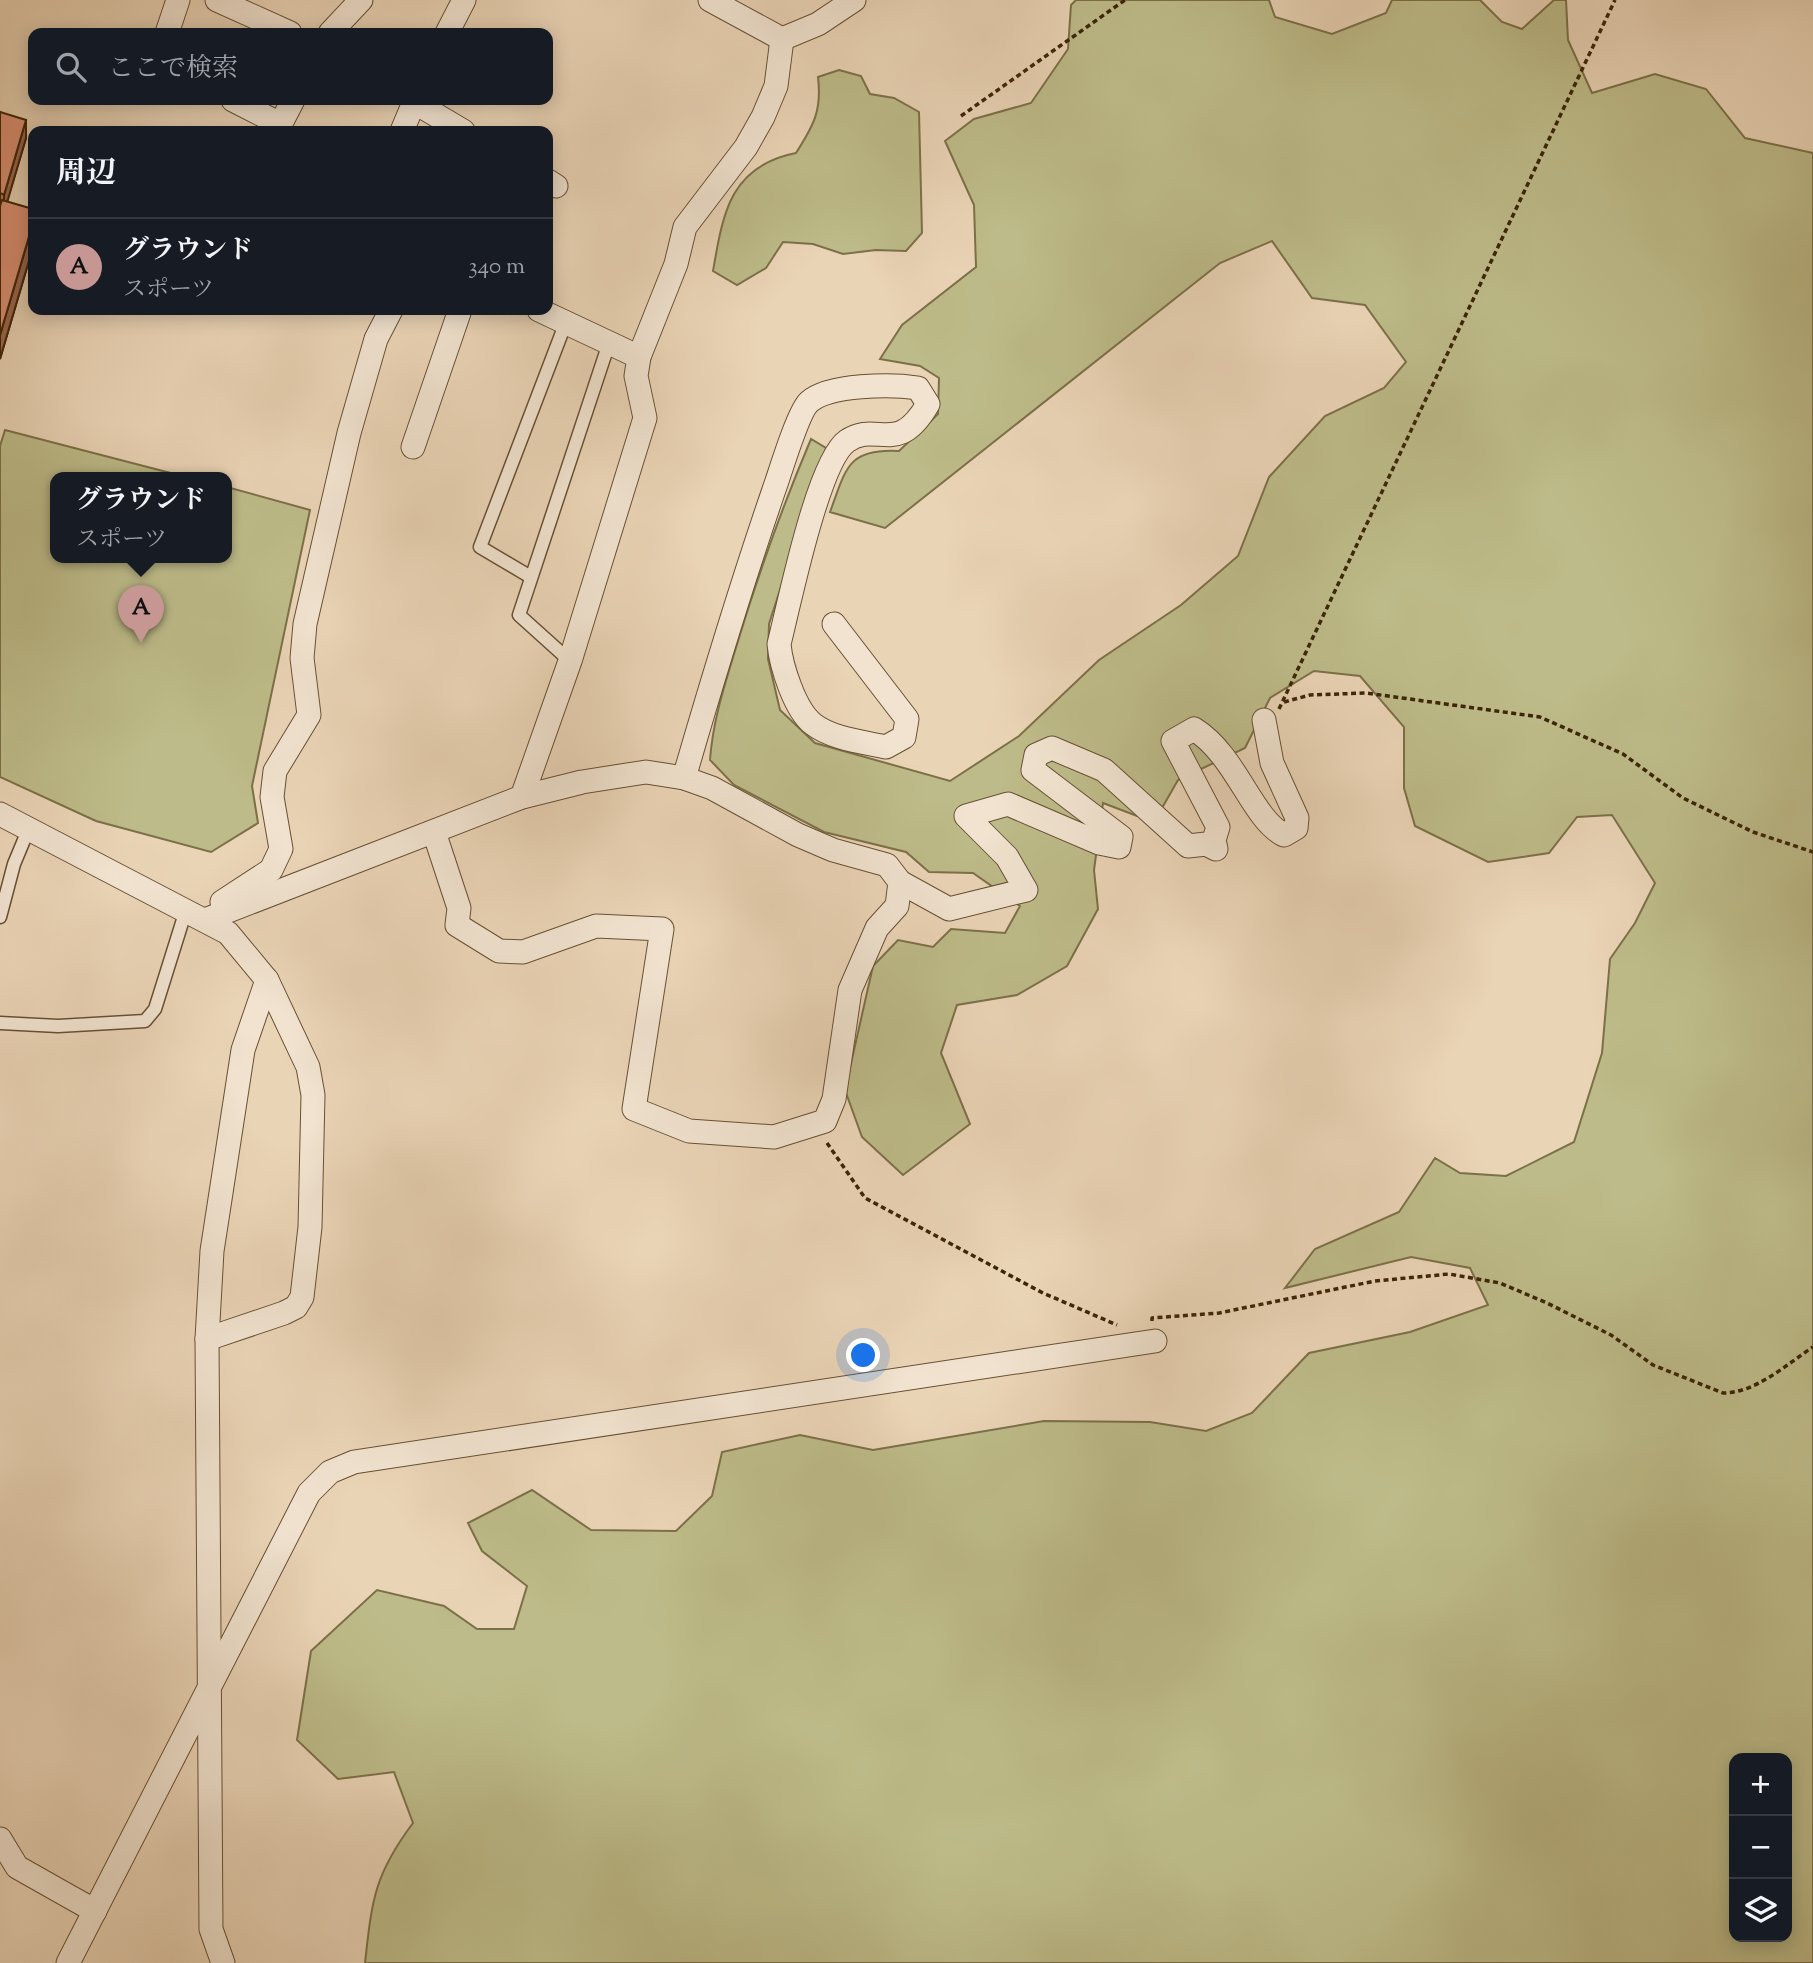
<!DOCTYPE html>
<html lang="ja">
<head>
<meta charset="utf-8">
<style>
	:root { --surface:#171b24; --page:#20242c; --text:#f1f3f6; --muted:#9ea1a6; --line:#363941; --accent:#c59692 }
	body { margin:0; font-family:"Sorts Mill Goudy","Noto Serif JP",serif; background:var(--page); color:var(--text) }
	.controls { position:absolute; right:21px; bottom:21px; display:grid; overflow:hidden; border-radius:14px; box-shadow:0 4px 18px #0003 }
	.controls button { width:63px; height:63px; display:grid; place-items:center; padding:0; border:0; border-bottom:2px solid var(--line); background:var(--surface); color:var(--text); font:35px sans-serif }
	.you { position:absolute; left:864px; top:1356px; width:24px; height:24px; margin:-18px; border:5px solid #fff; border-radius:50%; background:#1a73e8; box-shadow:0 0 0 10px #1a73e833 }
	.badge { display:grid; place-items:center; width:46px; height:46px; border-radius:50%; background:var(--accent); color:#111; font-size:23px; font-weight:700 }
	.pin { position:absolute; translate:-50% -58px; filter:drop-shadow(0 2px 4px #0008) }
	.pin::after { content:''; position:absolute; top:37px; width:24px; height:21px; background:inherit; clip-path:polygon(0 0,100% 0,50% 100%) }
	.popup { position:absolute; left:50px; top:472px; width:182px; height:91px; box-sizing:border-box; display:grid; place-content:center; border-radius:14px; background:var(--surface); filter:drop-shadow(0 2px 5px #0005); font-size:23px; white-space:nowrap; color:var(--muted) }
	.popup b { font-size:26px; color:var(--text) }
	.popup::after { content:''; position:absolute; left:50%; top:100%; margin-left:-14px; border:14px solid transparent; border-top-color:var(--surface) }
	.list { margin:0; padding:0; list-style:none }
	h2 { display:flex; justify-content:space-between; align-items:center; height:91px; margin:0; padding:0 28px; font-size:30px }
	h2 small { font-size:23px; font-weight:400; color:var(--muted) }
	.list li { display:grid; grid-template-columns:46px 1fr auto; gap:21px; align-items:center; box-sizing:border-box; height:98px; padding:0 28px; border-top:2px solid var(--line) }
	.list b { display:block; font-size:26px; white-space:nowrap }
	.list p { margin:0; font-size:23px; white-space:nowrap; color:var(--muted) }
	.list em { font-size:23px; font-style:normal; color:var(--muted) }
	.icon { flex:none; width:38px; height:38px; fill:none; stroke:currentColor; stroke-width:2; stroke-linecap:round; stroke-linejoin:round }
	.map { position:relative; flex:none; width:1813px; height:1963px; overflow:hidden }
	.search { position:absolute; background:var(--surface); box-shadow:0 4px 18px #0003; left:28px; top:28px; width:525px; height:77px; display:flex; align-items:center; gap:18px; box-sizing:border-box; padding:0 24px; border-radius:14px; color:var(--muted); font-size:26px }
	.panel { position:absolute; background:var(--surface); box-shadow:0 4px 18px #0003; left:28px; top:126px; width:525px; height:189px; border-radius:14px }
	.map>svg:first-child { display:block }
	.green { fill:#bdbb89; stroke:#7c7048; stroke-width:2; fill-rule:evenodd }
	.lines { fill:none; stroke-linecap:round; stroke-linejoin:round }
	.service-casing { stroke:#685033; stroke-width:15 }
	.minor-casing { stroke:#685033; stroke-width:25 }
	.path { stroke:#3c2407; stroke-width:3.5; stroke-dasharray:5 3.5; stroke-linecap:butt }
	.service { stroke:#f1e3d0; stroke-width:12 }
	.minor { stroke:#f1e3d0; stroke-width:23 }
	.wall { fill:#bd7d65; stroke:#3c2407; stroke-width:2 }
	.shaded-wall { fill:#9a6653; stroke:#3c2407; stroke-width:2 }
	.building { fill:#dc9176; stroke:#3c2407; stroke-width:2 }
</style>
</head>
<body>
<div class="map">
<svg width="1813" height="1963" viewBox="0 0 1813 1963">
	<rect width="100%" height="100%" fill="#ead4b6"/>
	<filter id="stains"><feTurbulence type="fractalNoise" baseFrequency=".00286" numOctaves="4"/><feColorMatrix values="0 0 0 0 .2 0 0 0 0 .09 0 0 0 0 .02 0 0 0 .5 -.17"/></filter>
	<radialGradient id="worn" r=".72"><stop offset=".6" stop-color="#630" stop-opacity="0"/><stop offset="1" stop-color="#630" stop-opacity=".3"/></radialGradient>
	<g class="green">
		<path d="M1076,0H1269L1275,17L1332,34L1386,13L1392,0H1480L1502,22L1522,29L1554,0H1566L1568,40L1592,93L1655,74L1706,89L1745,138L1813,153V1963H365C372,1900 374,1875 413,1823L394,1772L338,1779L297,1740L311,1651L377,1590L444,1606L477,1629H514L527,1586L482,1551L468,1523L532,1490L591,1530L676,1531L712,1496L722,1452L800,1435L873,1450L1044,1421L1150,1422L1206,1431L1252,1413L1309,1353L1410,1332L1488,1305L1470,1268L1411,1257L1285,1288L1315,1249L1399,1212L1435,1158L1460,1173L1506,1176L1574,1142L1602,1053L1610,959L1635,923L1655,883L1612,815L1577,817L1549,853L1488,862L1415,826L1404,788V727L1360,676L1314,671L1270,698L1245,748L1178,780L1158,815L1137,816L1103,803L1094,870L1098,909L1067,966L1017,995L957,1005L941,1053L970,1124L903,1175L862,1137L845,1090L873,966L898,940L933,947L951,929L1005,933L1020,906L973,873L929,872L906,852L824,832L734,785L710,760C713,718 726,681 738,641C759,572 783,505 811,439L826,448L769,624L768,659L780,710L815,743L950,781L1019,736L1099,660L1181,605L1238,556L1269,477L1325,416L1384,388L1406,362L1365,305L1312,298L1272,241L1220,263L885,528L830,512C846,469 847,448 899,451L938,414L939,378L920,366L880,359L902,325L976,267L974,205L945,141L974,119L1031,103L1068,49L1071,5ZM1734,1758H1787V1937H1734Z"/>
		<path d="M839,70L861,76L870,94L894,98L919,112L922,233L906,251L876,250L843,254L813,244L783,242L766,268L737,285L713,271C723,213 730,166 796,153C814,125 822,110 818,77Z"/>
		<path d="M5,430L186,477H55V557H227V487L310,510L252,786L258,823L211,852L96,821L0,777V446Z"/>
	</g>
	<g class="lines">
		<defs>
			<g id="service">
				<path d="M529,576L480,547L566,322"/>
				<path d="M570,661L519,615L609,343"/>
				<path d="M0,917L14,864L29,828"/>
				<path d="M0,1023L58,1026L145,1021L155,1009L186,910"/>
			</g>
			<g id="minor">
				<path d="M217,0L290,33"/>
				<path d="M710,0L782,39"/>
				<path d="M167,33L178,0"/>
				<path d="M330,33L361,0"/>
				<path d="M447,33L464,0"/>
				<path d="M782,39L818,24L854,0"/>
				<path d="M233,100L280,124"/>
				<path d="M414,102L463,131"/>
				<path d="M277,131L293,100"/>
				<path d="M402,131L415,100"/>
				<path d="M548,181L556,186"/>
				<path d="M539,310L639,357"/>
				<path d="M413,447L460,310"/>
				<path d="M684,778C713,678 743,579 777,481C782,466 799,411 809,402C829,384 892,384 918,388L928,404C897,458 877,420 847,441C818,461 789,605 779,644C781,666 795,710 813,724C832,739 864,742 886,747L904,737L907,719L834,624"/>
				<path d="M522,797L570,661L645,418L636,376L639,357L676,264L685,227L746,147L763,117L776,86L782,39"/>
				<path d="M0,814L228,933L267,980L308,1067L313,1095L310,1227L302,1297L296,1307L284,1313L207,1339"/>
				<path d="M434,832L459,908L457,925L499,951L523,952L596,926L662,929L634,1109L689,1131L774,1137L825,1121L834,1099L850,990L877,928L897,906L900,882"/>
				<path d="M222,902L271,870L281,849L272,797L275,771L309,715L302,658L305,624L349,433L376,339L391,310"/>
				<path d="M205,920L522,797L582,782L646,772L684,778L712,788L798,835L833,850L887,865L900,882L949,909L1026,890L1007,857L966,816L1008,804L1099,843L1119,847L1121,837L1033,770L1036,755L1052,748L1104,770L1188,846L1206,844L1216,849L1214,840L1218,827L1173,741L1194,729C1236,755 1252,819 1284,835L1296,828L1297,818L1272,763L1264,720"/>
				<path d="M0,1839L17,1867L95,1911"/>
				<path d="M68,1963L309,1493L330,1472L354,1462L1155,1341"/>
				<path d="M223,1963L211,1929L207,1339L212,1251L243,1050L267,980"/>
			</g>
		</defs>
		<use href="#service" class="service-casing"/>
		<use href="#minor" class="minor-casing"/>
		<g class="path">
			<path d="M961,116L1125,0"/>
			<path d="M1284,702L1310,695L1366,693L1540,717L1623,754L1683,798L1753,832L1813,852"/>
			<path d="M1279,709L1615,0"/>
			<path d="M827,1143L865,1198L1043,1293L1117,1325"/>
			<path d="M1152,1321V1318L1219,1313L1375,1281L1449,1274L1500,1283L1547,1303L1611,1335L1653,1365L1723,1393C1756,1393 1787,1364 1813,1347"/>
		</g>
		<use href="#service" class="service"/>
		<use href="#minor" class="minor"/>
	</g>
	<path class="wall" d="M0,112L26,138L7,201L33,247L0,359Z"/>
	<g class="shaded-wall">
		<path d="M26,120V138L4,213V195Z"/>
		<path d="M33,223V247L0,359V335Z"/>
	</g>
	<g class="building">
		<path d="M0,112L26,120L4,195L0,193Z"/>
		<path d="M2,200L33,209V223L0,335V206Z"/>
	</g>
	<rect width="100%" height="100%" filter="url(#stains)"/>
	<rect width="100%" height="100%" fill="url(#worn)"/>
</svg>
<div class="controls">
<button>+</button>
<button>−</button>
<button><svg class="icon" aria-label="layers" viewBox="0 0 24 24"><path d="M12 4l9 5-9 5-9-5zM3 14l9 5 9-5"/></svg></button>
</div>
<div class="you"></div>
<div class="pin badge" style="left:141px;top:643px">A</div>
<div class="popup"><b>グラウンド</b>スポーツ</div>
<div class="search"><svg class="icon" aria-label="search" viewBox="0 0 24 24"><circle cx="10" cy="10" r="6"/><path d="M15 15l6 6"/></svg>ここで検索</div>
<section class="panel">
<h2>周辺<small></small></h2>
<ul class="list">
<li><span class="badge">A</span><div><b>グラウンド</b><p>スポーツ</p></div><em>340 m</em></li>
</ul>
</section>
</div>
</body>
</html>
